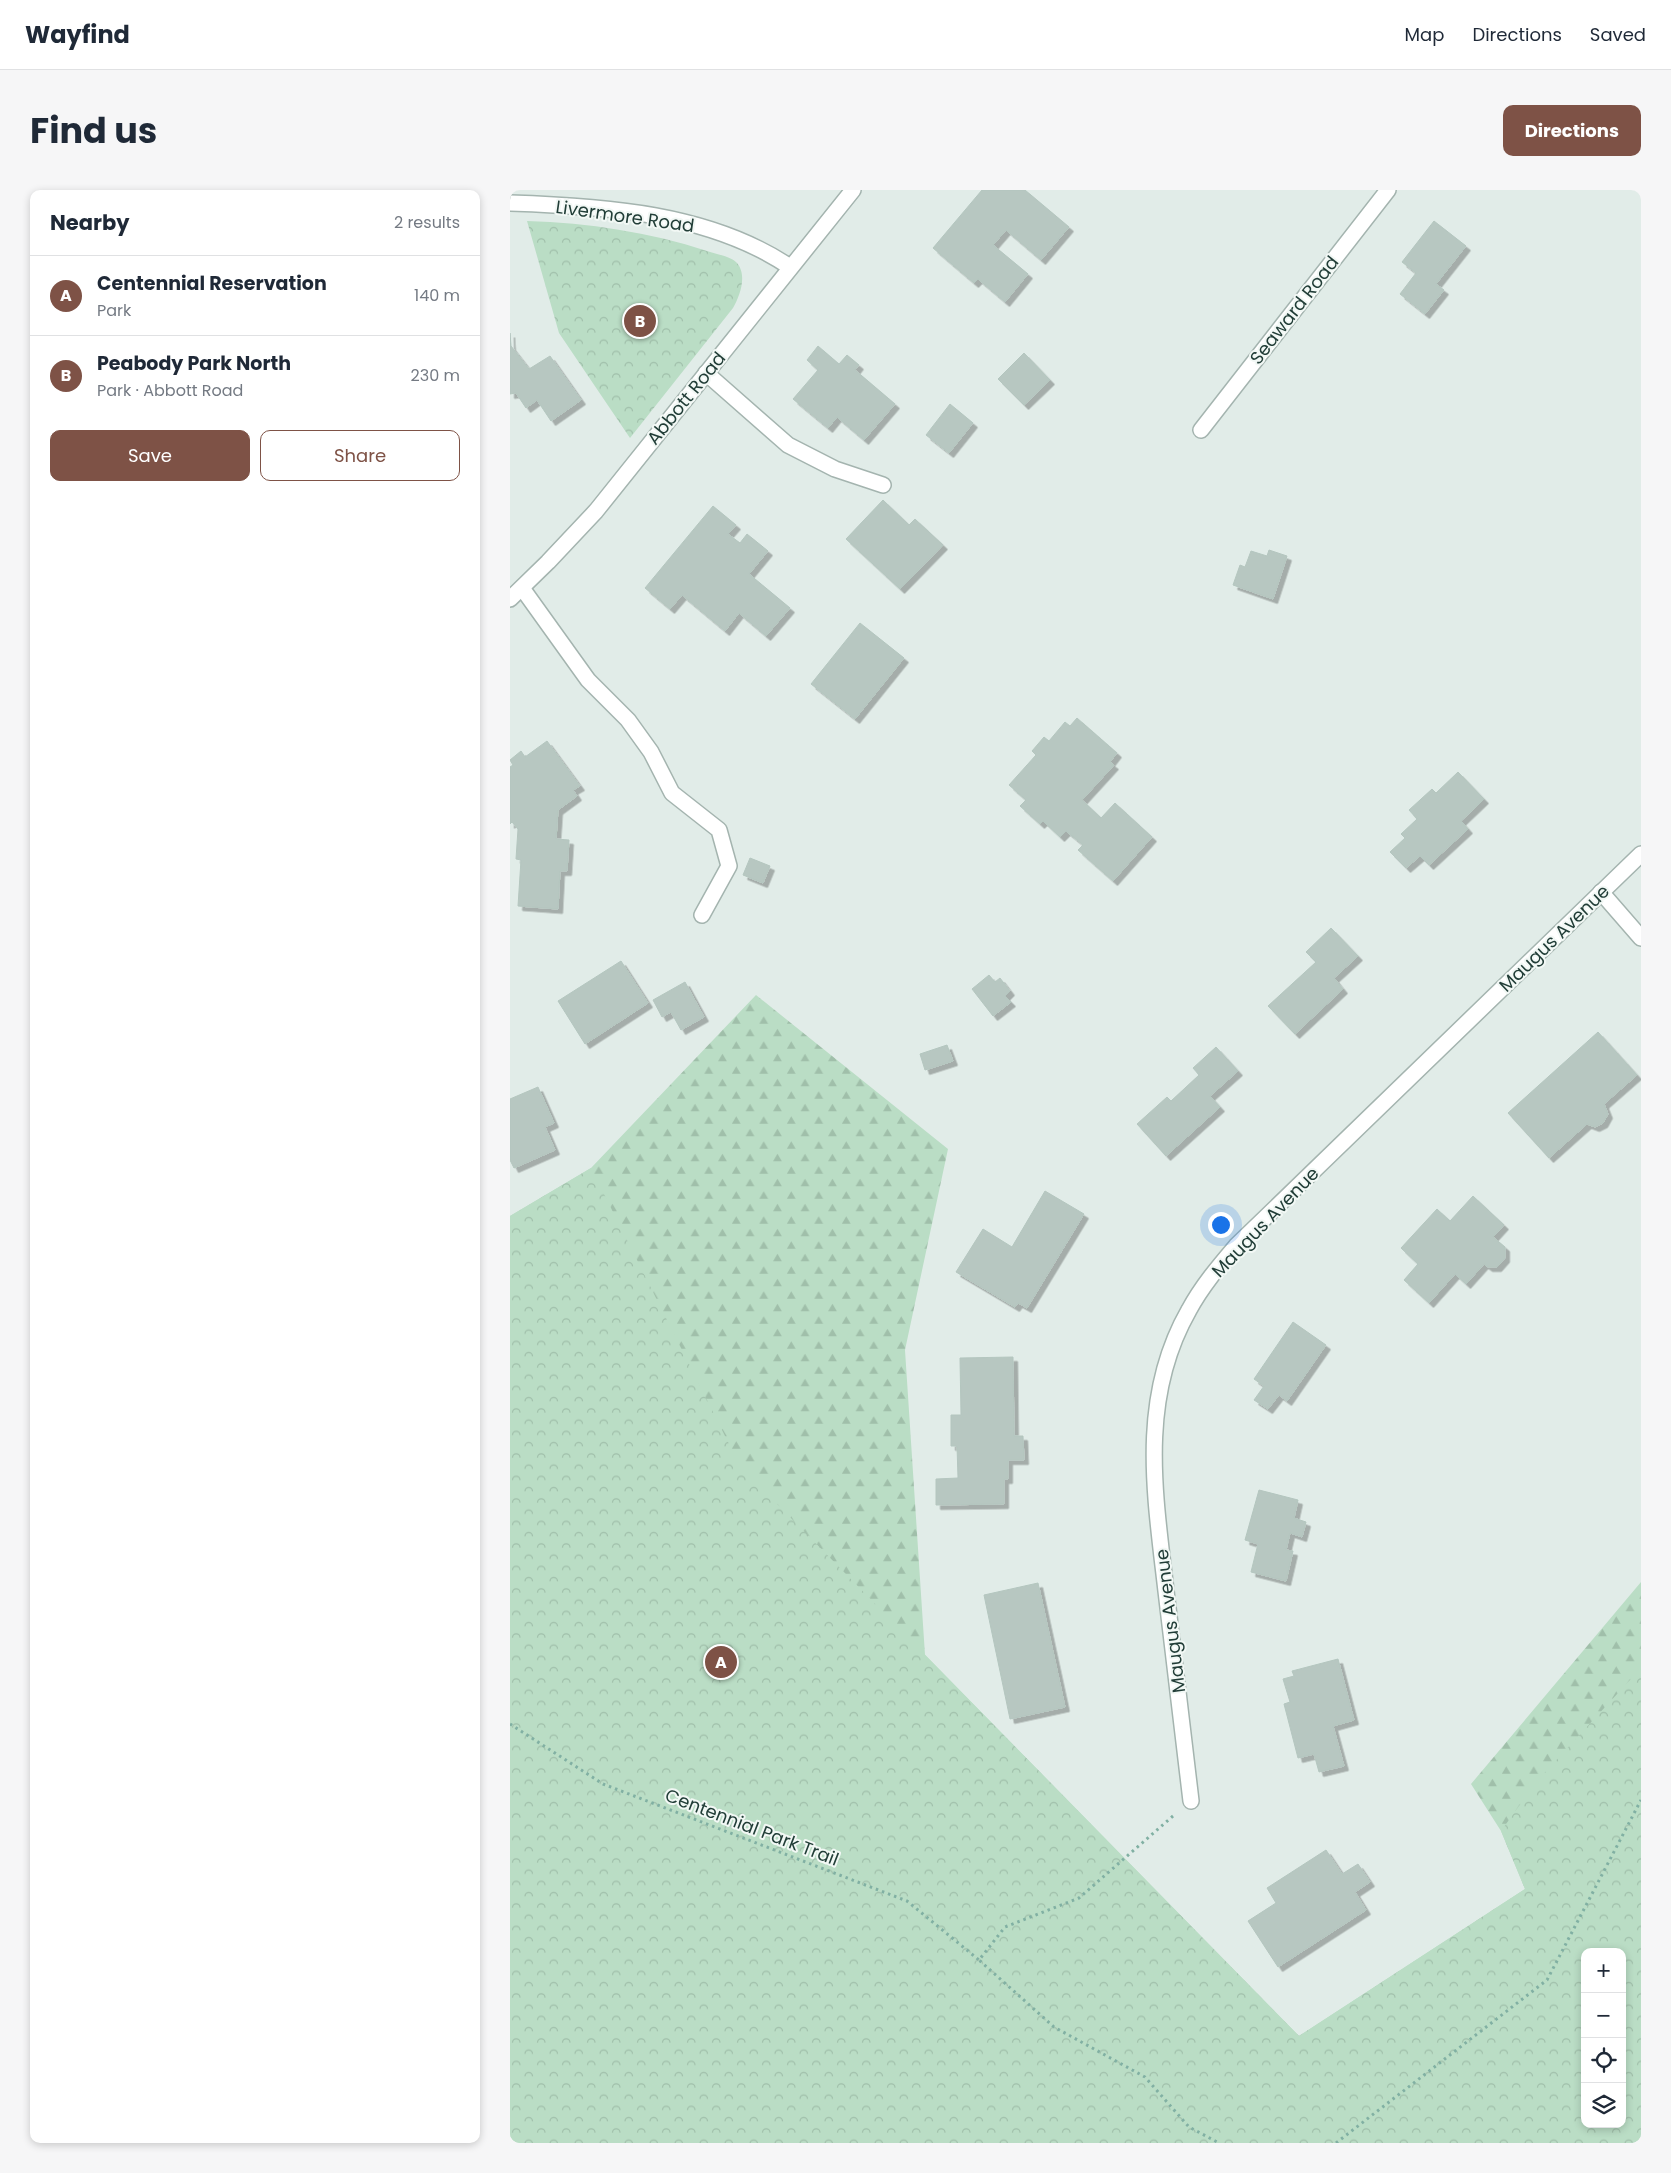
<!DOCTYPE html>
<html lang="en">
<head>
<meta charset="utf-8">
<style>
	:root { --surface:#fff; --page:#f6f6f7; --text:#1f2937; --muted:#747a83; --line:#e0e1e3; --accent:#7e5246 }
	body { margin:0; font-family:Poppins,sans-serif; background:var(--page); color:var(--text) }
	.controls { position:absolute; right:15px; bottom:15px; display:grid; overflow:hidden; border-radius:10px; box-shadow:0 2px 8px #0003 }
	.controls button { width:45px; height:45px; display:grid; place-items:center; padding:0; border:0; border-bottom:1px solid var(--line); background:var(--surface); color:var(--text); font:25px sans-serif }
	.you { position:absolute; left:710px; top:1034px; width:18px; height:18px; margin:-12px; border:4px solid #fff; border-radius:50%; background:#1a73e8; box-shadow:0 0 0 8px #1a73e833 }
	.badge { display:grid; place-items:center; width:32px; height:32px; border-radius:50%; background:var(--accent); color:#fff; font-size:16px; font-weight:700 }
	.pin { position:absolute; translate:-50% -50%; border:2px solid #fff; box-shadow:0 1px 5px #0006 }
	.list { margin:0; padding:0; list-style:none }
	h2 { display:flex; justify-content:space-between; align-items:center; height:65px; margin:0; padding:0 20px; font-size:21px }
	h2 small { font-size:16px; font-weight:400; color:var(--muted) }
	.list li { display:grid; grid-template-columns:32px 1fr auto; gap:15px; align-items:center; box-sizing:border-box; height:80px; padding:0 20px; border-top:1px solid var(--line) }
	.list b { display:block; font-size:19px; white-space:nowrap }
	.list p { margin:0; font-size:16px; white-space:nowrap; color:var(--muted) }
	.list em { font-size:16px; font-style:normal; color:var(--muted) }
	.actions { display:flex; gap:10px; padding:15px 20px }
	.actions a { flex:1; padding:11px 0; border:1px solid var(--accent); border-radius:10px; text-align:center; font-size:18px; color:var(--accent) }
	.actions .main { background:var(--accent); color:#fff }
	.icon { flex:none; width:28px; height:28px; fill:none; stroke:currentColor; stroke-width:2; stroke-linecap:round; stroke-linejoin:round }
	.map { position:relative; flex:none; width:1131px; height:1953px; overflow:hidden; border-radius:10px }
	header { display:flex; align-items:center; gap:30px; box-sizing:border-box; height:70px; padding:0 25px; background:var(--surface); border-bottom:1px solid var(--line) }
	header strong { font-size:24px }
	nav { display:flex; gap:28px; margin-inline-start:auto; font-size:18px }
	.intro { display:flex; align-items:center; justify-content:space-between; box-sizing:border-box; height:120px; padding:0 30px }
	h1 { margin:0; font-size:35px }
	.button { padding:12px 22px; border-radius:10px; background:var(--accent); color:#fff; font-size:18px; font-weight:700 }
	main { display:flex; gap:30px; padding:0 30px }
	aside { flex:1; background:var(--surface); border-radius:10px; box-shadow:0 2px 8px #0003 }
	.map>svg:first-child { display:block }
	.forest { fill:url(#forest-firs); fill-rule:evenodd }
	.park { fill:url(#park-crowns); fill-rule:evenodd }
	.building { fill:#b7c7c1; stroke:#b4c6bf; filter:url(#shadow) }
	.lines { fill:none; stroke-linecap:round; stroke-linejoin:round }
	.minor-casing { stroke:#a4b4af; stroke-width:18 }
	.path { stroke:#81b0a3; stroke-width:3; stroke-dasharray:2.5 4; stroke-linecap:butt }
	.minor { stroke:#fff; stroke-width:15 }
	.labels { text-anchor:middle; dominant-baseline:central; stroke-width:4; stroke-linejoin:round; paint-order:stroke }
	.street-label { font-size:18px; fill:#213d37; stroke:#f2f8f5 }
</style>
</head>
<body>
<header>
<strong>Wayfind</strong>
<nav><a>Map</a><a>Directions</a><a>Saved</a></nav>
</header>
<div class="intro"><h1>Find us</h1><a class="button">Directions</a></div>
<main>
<aside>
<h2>Nearby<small>2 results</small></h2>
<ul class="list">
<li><span class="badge">A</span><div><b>Centennial Reservation</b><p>Park</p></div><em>140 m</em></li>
<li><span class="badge">B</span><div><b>Peabody Park North</b><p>Park · Abbott Road</p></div><em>230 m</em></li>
</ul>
<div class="actions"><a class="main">Save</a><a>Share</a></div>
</aside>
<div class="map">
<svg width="1131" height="1953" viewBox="0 0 1131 1953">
	<defs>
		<pattern id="forest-firs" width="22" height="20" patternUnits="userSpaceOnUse" patternTransform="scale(1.25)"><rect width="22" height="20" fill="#baddc5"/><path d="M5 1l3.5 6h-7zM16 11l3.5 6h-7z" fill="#a0bfaa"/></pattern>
		<pattern id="park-crowns" width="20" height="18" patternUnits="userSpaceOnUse" patternTransform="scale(1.25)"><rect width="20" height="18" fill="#baddc5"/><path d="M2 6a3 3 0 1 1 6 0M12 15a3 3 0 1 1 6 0" fill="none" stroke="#a0bfaa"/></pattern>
		<filter id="shadow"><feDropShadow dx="4.5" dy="4.5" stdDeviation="0" flood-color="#0004"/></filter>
	</defs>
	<rect width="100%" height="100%" fill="#e1ece8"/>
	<path class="forest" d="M246,805L438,959L395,1160L415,1465L789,1846L1015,1699L991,1641L961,1594L1131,1392V1953H0V1026L81,978ZM1075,1762H1112V1934H1075Z"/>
	<g class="park">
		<path d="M17,31C79,33 139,42 197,61C206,64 219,66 226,72C238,84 230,106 223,118L120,248L49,143Z"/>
		<path d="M81,978L230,1276L789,1846L1015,1699L991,1641L1027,1591L1131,1478V1953H0V1026ZM1075,1762H1112V1934H1075Z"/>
	</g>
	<g class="building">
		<path d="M472,0H515L559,37L531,70L496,40L483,55L518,84L495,112L468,89L464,93L423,58Z"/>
		<path d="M924,31L956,56L926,94L934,100L915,124L890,104L906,83L892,72Z"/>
		<path d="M0,143L1,156L19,179L40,166L71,210L41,231L27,210L16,218L6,203L0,204Z"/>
		<path d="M308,156L329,174L337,165L349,175L345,180L385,214L354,250L327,227L318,238L283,209L308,180L297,170Z"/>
		<path d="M514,163L540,190L514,215L488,189Z"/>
		<path d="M440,214L463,233L439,263L416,245Z"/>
		<path d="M373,310L399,335L405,329L433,355L390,399L336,349Z"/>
		<path d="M203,316L226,335L218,344L230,353L237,344L258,361L239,384L280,418L256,446L229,423L215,441L172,405L160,419L135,398Z"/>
		<path d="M759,360L777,366L763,409L723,395L730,375L735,377L741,361L757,366Z"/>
		<path d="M350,433L394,468L345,529L301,494Z"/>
		<path d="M567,528L607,563L600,572L604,575L572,610L591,628L605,613L642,647L603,691L568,660L573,655L556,641L550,647L533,631L530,634L510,616L516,610L499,595L526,565L522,561L534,547L539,551L555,532L560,536Z"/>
		<path d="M37,551L70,596L63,600L67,606L48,620L46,649L59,650L57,681H50L48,719L8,716L11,670L6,669L8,639L2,632L0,634V577L3,575L0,570L11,561L15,567Z"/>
		<path d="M948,582L974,609L951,631L958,639L919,675L910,666L896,678L880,662L895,648L891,644L907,629L899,620L922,599L926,603Z"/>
		<path d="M240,668L260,676L253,693L233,685Z"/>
		<path d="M821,738L848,766L824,788L833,799L785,844L758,816L806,772L796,762Z"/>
		<path d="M111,771L138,813L75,854L48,811Z"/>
		<path d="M479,785L485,792L490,788L500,801L495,806L501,812L483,826L462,799Z"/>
		<path d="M175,792L194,827L171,840L161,822L152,827L143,810Z"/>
		<path d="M1088,842L1127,885L1094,914L1098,924L1093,933L1085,937L1077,934L1039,968L998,923Z"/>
		<path d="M437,855L443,871L415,880L410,864Z"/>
		<path d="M706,857L728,881L700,906L710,917L656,966L627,934L657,907L661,911L689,885L683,878Z"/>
		<path d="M28,897L44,933L35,937L45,960L4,978L0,970V909Z"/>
		<path d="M535,1001L574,1024L517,1118L508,1113L505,1117L446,1082L473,1039L502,1057Z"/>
		<path d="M963,1006L994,1035L983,1047L995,1057V1068L987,1077H978L974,1074L956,1094L945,1084L919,1113L894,1090L908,1074L891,1058L927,1019L940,1031Z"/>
		<path d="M783,1132L816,1155L777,1211L769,1205L758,1219L744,1210L754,1196L744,1189Z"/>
		<path d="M503,1167L504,1246H513L514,1270H498V1289H494V1314L426,1315V1289L448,1288L447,1256H441V1225H451L450,1168Z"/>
		<path d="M749,1300L788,1310L784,1328L796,1332L792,1347L780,1343L776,1360L783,1361L776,1391L741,1382L748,1354L735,1350Z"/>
		<path d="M528,1393L555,1517L500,1529L474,1405Z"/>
		<path d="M828,1469L844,1530L823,1536L834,1576L809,1582L804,1564L788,1568L774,1514L780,1512L773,1489L784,1486L782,1481Z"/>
		<path d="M816,1660L832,1684L848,1674L860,1692L845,1702L856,1720L768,1777L738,1731L766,1713L757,1698Z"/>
	</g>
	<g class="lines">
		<defs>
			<g id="minor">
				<path d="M0,13C94,16 200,23 280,77"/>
				<path d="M196,183L278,255L325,279L373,295"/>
				<path d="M691,240L878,0"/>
				<path d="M12,398L78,490L118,530L141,562L162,603L209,640L219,676L192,725"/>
				<path d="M0,409L38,372L86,321L343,0"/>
				<path d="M1091,702L1131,748"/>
				<path d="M681,1611C673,1541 664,1471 656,1401C645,1305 628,1209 679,1120C692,1096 709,1076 726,1056L1131,664"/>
			</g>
		</defs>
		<use href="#minor" class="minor-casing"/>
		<g class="path">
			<path d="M0,1534L93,1594L397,1711L469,1770"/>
			<path d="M663,1626L569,1708L495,1737L469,1770L544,1837L635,1887L679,1937L709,1953"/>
			<path d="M826,1953L1037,1790L1131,1610"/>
		</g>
		<use href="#minor" class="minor"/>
	</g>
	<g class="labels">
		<g class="street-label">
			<text transform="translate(115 26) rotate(8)">Livermore Road</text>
			<text transform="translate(784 120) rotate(-52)">Seaward Road</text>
			<text transform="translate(176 208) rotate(-51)">Abbott Road</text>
			<text transform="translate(1044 748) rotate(-44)">Maugus Avenue</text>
			<text transform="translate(755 1032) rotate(-46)">Maugus Avenue</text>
			<text transform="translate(660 1431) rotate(-97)">Maugus Avenue</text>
			<text transform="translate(242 1637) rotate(21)">Centennial Park Trail</text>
		</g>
	</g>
</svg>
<div class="controls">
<button>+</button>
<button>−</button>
<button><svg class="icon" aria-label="locate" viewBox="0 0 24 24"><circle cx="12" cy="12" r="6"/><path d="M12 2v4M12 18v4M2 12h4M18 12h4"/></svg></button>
<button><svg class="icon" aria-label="layers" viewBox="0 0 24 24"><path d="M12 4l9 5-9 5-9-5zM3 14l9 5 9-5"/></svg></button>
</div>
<div class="you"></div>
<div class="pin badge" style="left:211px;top:1472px">A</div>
<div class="pin badge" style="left:130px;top:131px">B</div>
</div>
</main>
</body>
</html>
